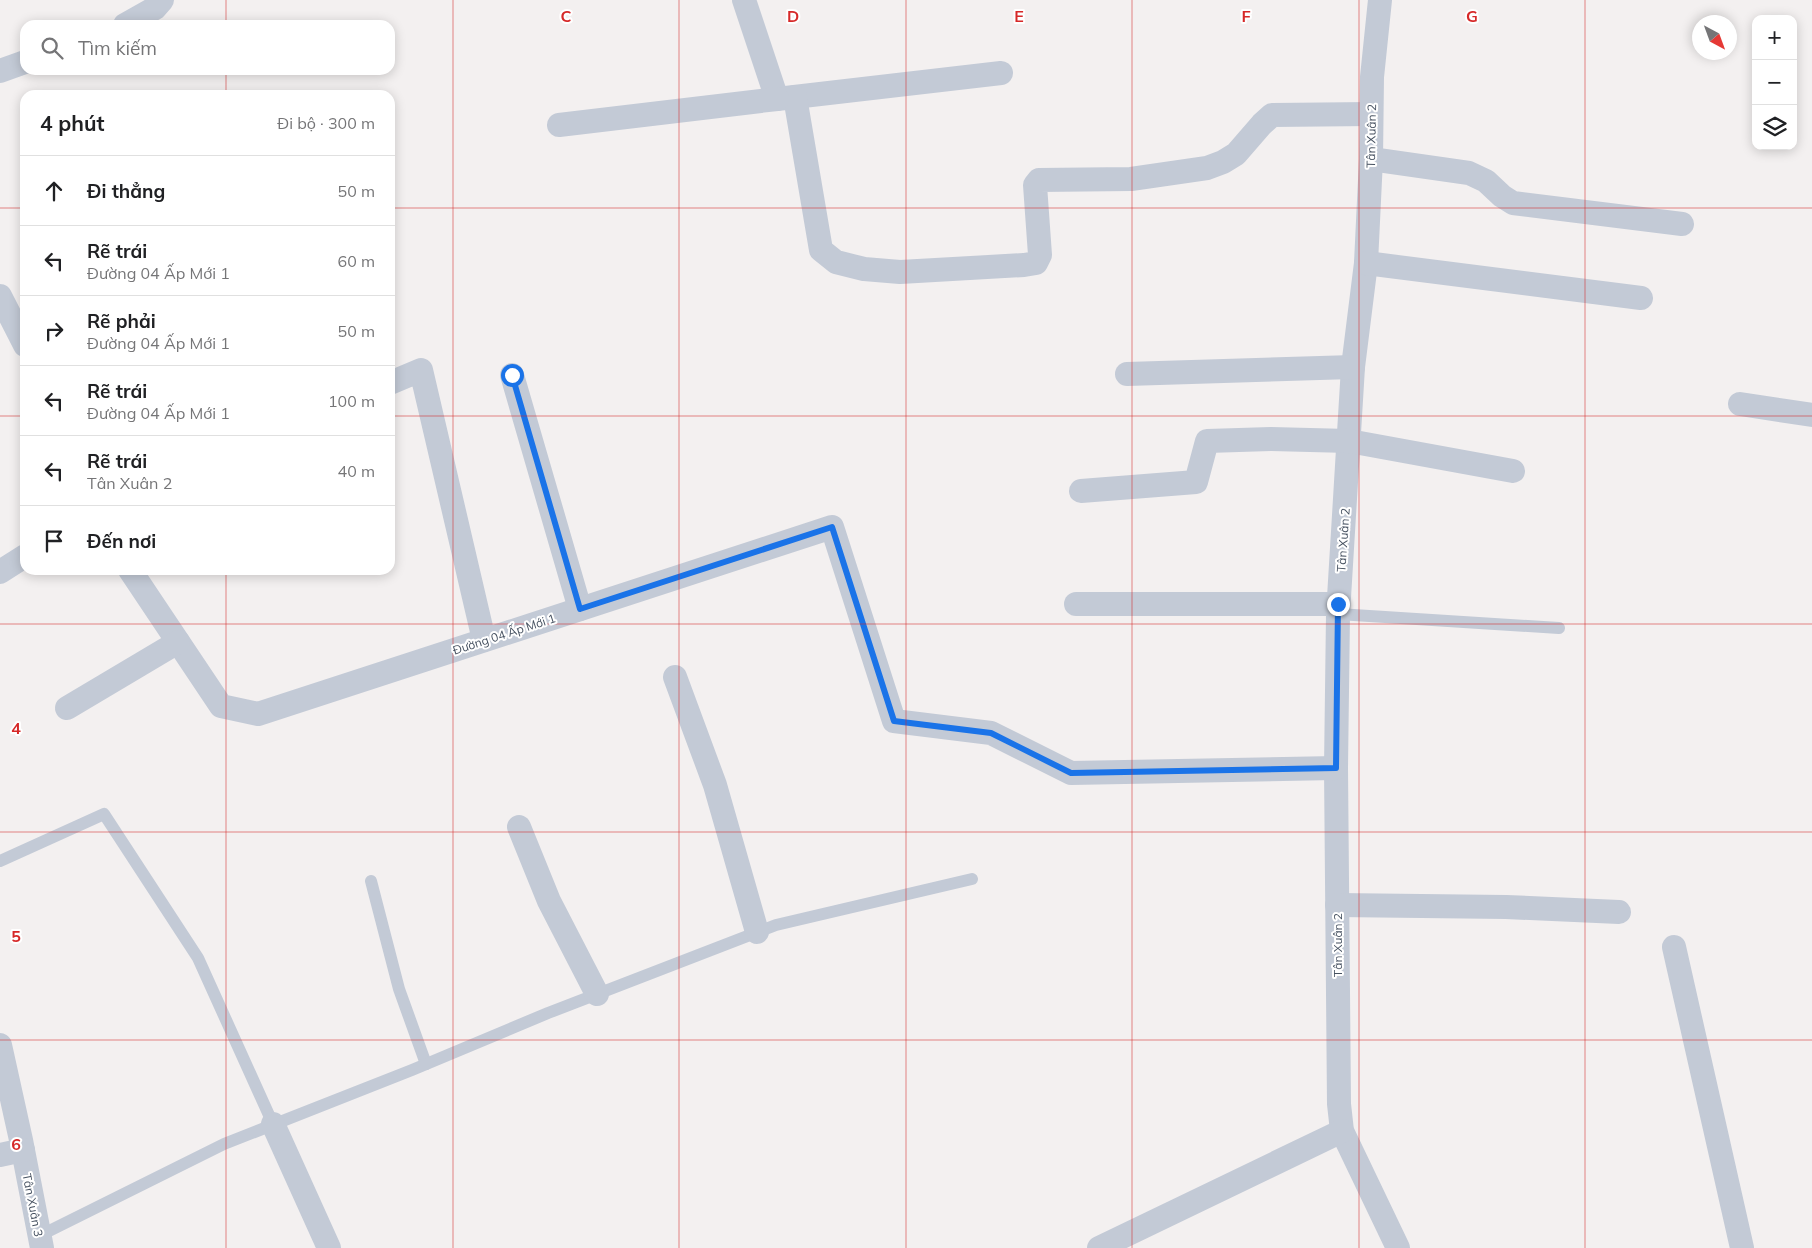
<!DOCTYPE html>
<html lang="vi">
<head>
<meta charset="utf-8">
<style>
	:root { --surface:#fff; --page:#f2f2f2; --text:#202124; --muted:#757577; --line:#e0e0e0 }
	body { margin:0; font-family:Mulish,sans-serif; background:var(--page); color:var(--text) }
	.controls { position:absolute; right:15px; top:15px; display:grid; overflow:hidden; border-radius:10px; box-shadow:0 2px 12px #0003 }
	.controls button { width:45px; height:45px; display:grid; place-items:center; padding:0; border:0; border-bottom:1px solid var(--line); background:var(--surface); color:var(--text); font:25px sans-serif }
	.compass { position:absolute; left:1692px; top:15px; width:45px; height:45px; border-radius:50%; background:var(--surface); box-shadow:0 2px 12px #0003; rotate:139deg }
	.stop { position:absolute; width:15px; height:15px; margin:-11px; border:4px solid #1a73e8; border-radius:50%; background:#fff }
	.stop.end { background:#1a73e8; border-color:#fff; box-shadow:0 1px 5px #0008 }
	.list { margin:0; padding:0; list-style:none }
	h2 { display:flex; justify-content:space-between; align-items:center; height:65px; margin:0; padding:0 20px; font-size:21px }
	h2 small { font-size:16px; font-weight:400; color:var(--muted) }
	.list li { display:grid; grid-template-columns:32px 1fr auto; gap:15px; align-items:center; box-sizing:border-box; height:70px; padding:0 20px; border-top:1px solid var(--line) }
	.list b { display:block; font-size:19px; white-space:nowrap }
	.list p { margin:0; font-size:16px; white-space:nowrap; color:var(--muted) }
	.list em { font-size:16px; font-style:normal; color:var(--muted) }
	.icon { flex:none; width:28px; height:28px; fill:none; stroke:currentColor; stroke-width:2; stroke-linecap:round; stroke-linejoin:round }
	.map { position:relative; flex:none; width:1812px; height:1248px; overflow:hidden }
	.search { position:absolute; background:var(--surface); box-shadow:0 2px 12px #0003; left:20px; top:20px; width:375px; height:55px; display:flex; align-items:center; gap:12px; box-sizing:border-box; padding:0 18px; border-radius:15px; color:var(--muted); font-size:19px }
	.panel { position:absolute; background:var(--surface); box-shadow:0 2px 12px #0003; left:20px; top:90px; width:375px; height:485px; border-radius:15px }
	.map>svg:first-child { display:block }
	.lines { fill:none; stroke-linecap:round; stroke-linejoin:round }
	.lane { stroke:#c3cad6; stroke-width:12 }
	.street { stroke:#c3cad6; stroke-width:24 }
	.route { stroke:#1a73e8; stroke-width:6 }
	.grid { fill:none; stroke:#d62828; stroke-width:1; stroke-opacity:0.55 }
	.labels { text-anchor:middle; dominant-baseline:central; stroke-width:4; stroke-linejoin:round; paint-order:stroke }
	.street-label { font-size:12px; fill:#465160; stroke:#fff }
	.grid-label { font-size:16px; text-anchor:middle; font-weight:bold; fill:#d62828; stroke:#fff; stroke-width:4; stroke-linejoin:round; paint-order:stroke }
</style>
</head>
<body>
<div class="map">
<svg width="1812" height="1248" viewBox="0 0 1812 1248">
	<rect width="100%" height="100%" fill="#f3f0f0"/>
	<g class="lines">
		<g class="lane">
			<path d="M1338,614L1559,628"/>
			<path d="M0,861L104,814L198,958L273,1124"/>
			<path d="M371,881L399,989L426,1064"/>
			<path d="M39,1236L224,1144L412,1070L548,1013L776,925L972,879"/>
		</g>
		<g class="street">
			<path d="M744,0L777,99L1001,73"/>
			<path d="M1380,0L1372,77L1371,159L1366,263L1353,367L1338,614L1336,768L1339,1104L1342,1131L1398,1248"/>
			<path d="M125,25L155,8L162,0"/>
			<path d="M0,71L25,62"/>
			<path d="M795,97L821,250L836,262L864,269L900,272L1024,265L1036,263L1040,255L1035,185L1039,180L1131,179L1207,168L1223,162L1236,154L1262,124L1272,115L1371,114"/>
			<path d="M559,125L777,99"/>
			<path d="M1371,159L1469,173L1486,181L1502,196L1513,203L1682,224"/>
			<path d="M1366,263L1641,298"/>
			<path d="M0,296L25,345"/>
			<path d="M1127,374L1353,367"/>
			<path d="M512,375L580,609"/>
			<path d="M390,383L421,370L484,640"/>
			<path d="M1740,404L1812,415"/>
			<path d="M1081,491L1196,482L1207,441L1271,439L1349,441L1513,471"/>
			<path d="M130,570L221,706L258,714L832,527L894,721L991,733L1071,773L1336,768"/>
			<path d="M0,572L25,556"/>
			<path d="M1076,604H1338"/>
			<path d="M675,677L715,785L757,932"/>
			<path d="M67,708L178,642"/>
			<path d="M519,827L549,901L597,994"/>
			<path d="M1337,905L1506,907L1619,912"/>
			<path d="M1674,947L1742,1248"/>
			<path d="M0,1045L21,1140L42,1248"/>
			<path d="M273,1124L329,1248"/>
			<path d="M0,1155L23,1150"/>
			<path d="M1099,1248L1342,1131"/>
		</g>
	</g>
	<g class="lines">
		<path class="route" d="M512,375L580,609L832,527L894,721L991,733L1071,773L1336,768L1338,604"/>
	</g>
	<path class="grid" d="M226,0V25M453,0V1248M679,0V1248M906,0V1248M1132,0V1248M1359,0V1248M1585,0V1248M226,70V95M0,208H25M390,208H1812M0,416H25M390,416H1812M226,570V1248M0,624H1812M0,832H1812M0,1040H1812"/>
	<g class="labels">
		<g class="street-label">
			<text transform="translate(1371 136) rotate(-89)">Tân Xuân 2</text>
			<text transform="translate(1343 540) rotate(-86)">Tân Xuân 2</text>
			<text transform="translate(504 634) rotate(-18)">Đường 04 Ấp Mới 1</text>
			<text transform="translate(1337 945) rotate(-90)">Tân Xuân 2</text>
			<text transform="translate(33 1205) rotate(79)">Tân Xuân 3</text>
		</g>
	</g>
	<g class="grid-label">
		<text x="566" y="22">C</text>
		<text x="793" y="22">D</text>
		<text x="1019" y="22">E</text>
		<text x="1246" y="22">F</text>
		<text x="1472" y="22">G</text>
		<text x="16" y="734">4</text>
		<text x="16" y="942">5</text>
		<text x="16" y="1150">6</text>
	</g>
</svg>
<div class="controls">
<button>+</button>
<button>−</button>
<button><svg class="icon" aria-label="layers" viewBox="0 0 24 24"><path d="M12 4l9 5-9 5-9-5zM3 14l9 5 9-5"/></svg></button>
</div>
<svg class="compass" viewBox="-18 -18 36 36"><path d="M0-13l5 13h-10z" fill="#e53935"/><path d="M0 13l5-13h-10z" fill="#757577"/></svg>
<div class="stop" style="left:512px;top:375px"></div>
<div class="stop end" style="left:1338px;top:604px"></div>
<div class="search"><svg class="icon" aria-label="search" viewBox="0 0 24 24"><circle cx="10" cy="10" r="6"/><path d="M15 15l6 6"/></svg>Tìm kiếm</div>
<section class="panel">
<h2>4 phút<small>Đi bộ · 300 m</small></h2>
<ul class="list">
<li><svg class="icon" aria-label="ahead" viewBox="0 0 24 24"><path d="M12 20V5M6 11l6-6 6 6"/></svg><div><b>Đi thẳng</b></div><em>50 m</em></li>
<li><svg class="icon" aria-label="left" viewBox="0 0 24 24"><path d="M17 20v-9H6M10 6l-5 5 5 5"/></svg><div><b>Rẽ trái</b><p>Đường 04 Ấp Mới 1</p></div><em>60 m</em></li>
<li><svg class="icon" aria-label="right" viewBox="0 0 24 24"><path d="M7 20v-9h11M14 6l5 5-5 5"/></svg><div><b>Rẽ phải</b><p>Đường 04 Ấp Mới 1</p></div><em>50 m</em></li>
<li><svg class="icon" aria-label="left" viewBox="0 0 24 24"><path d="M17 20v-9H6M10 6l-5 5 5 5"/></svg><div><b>Rẽ trái</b><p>Đường 04 Ấp Mới 1</p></div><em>100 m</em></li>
<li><svg class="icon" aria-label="left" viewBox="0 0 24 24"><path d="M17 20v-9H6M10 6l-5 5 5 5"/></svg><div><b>Rẽ trái</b><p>Tân Xuân 2</p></div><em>40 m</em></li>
<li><svg class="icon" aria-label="arrive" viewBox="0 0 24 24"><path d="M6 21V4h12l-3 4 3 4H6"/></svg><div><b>Đến nơi</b></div></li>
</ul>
</section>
</div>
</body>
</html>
